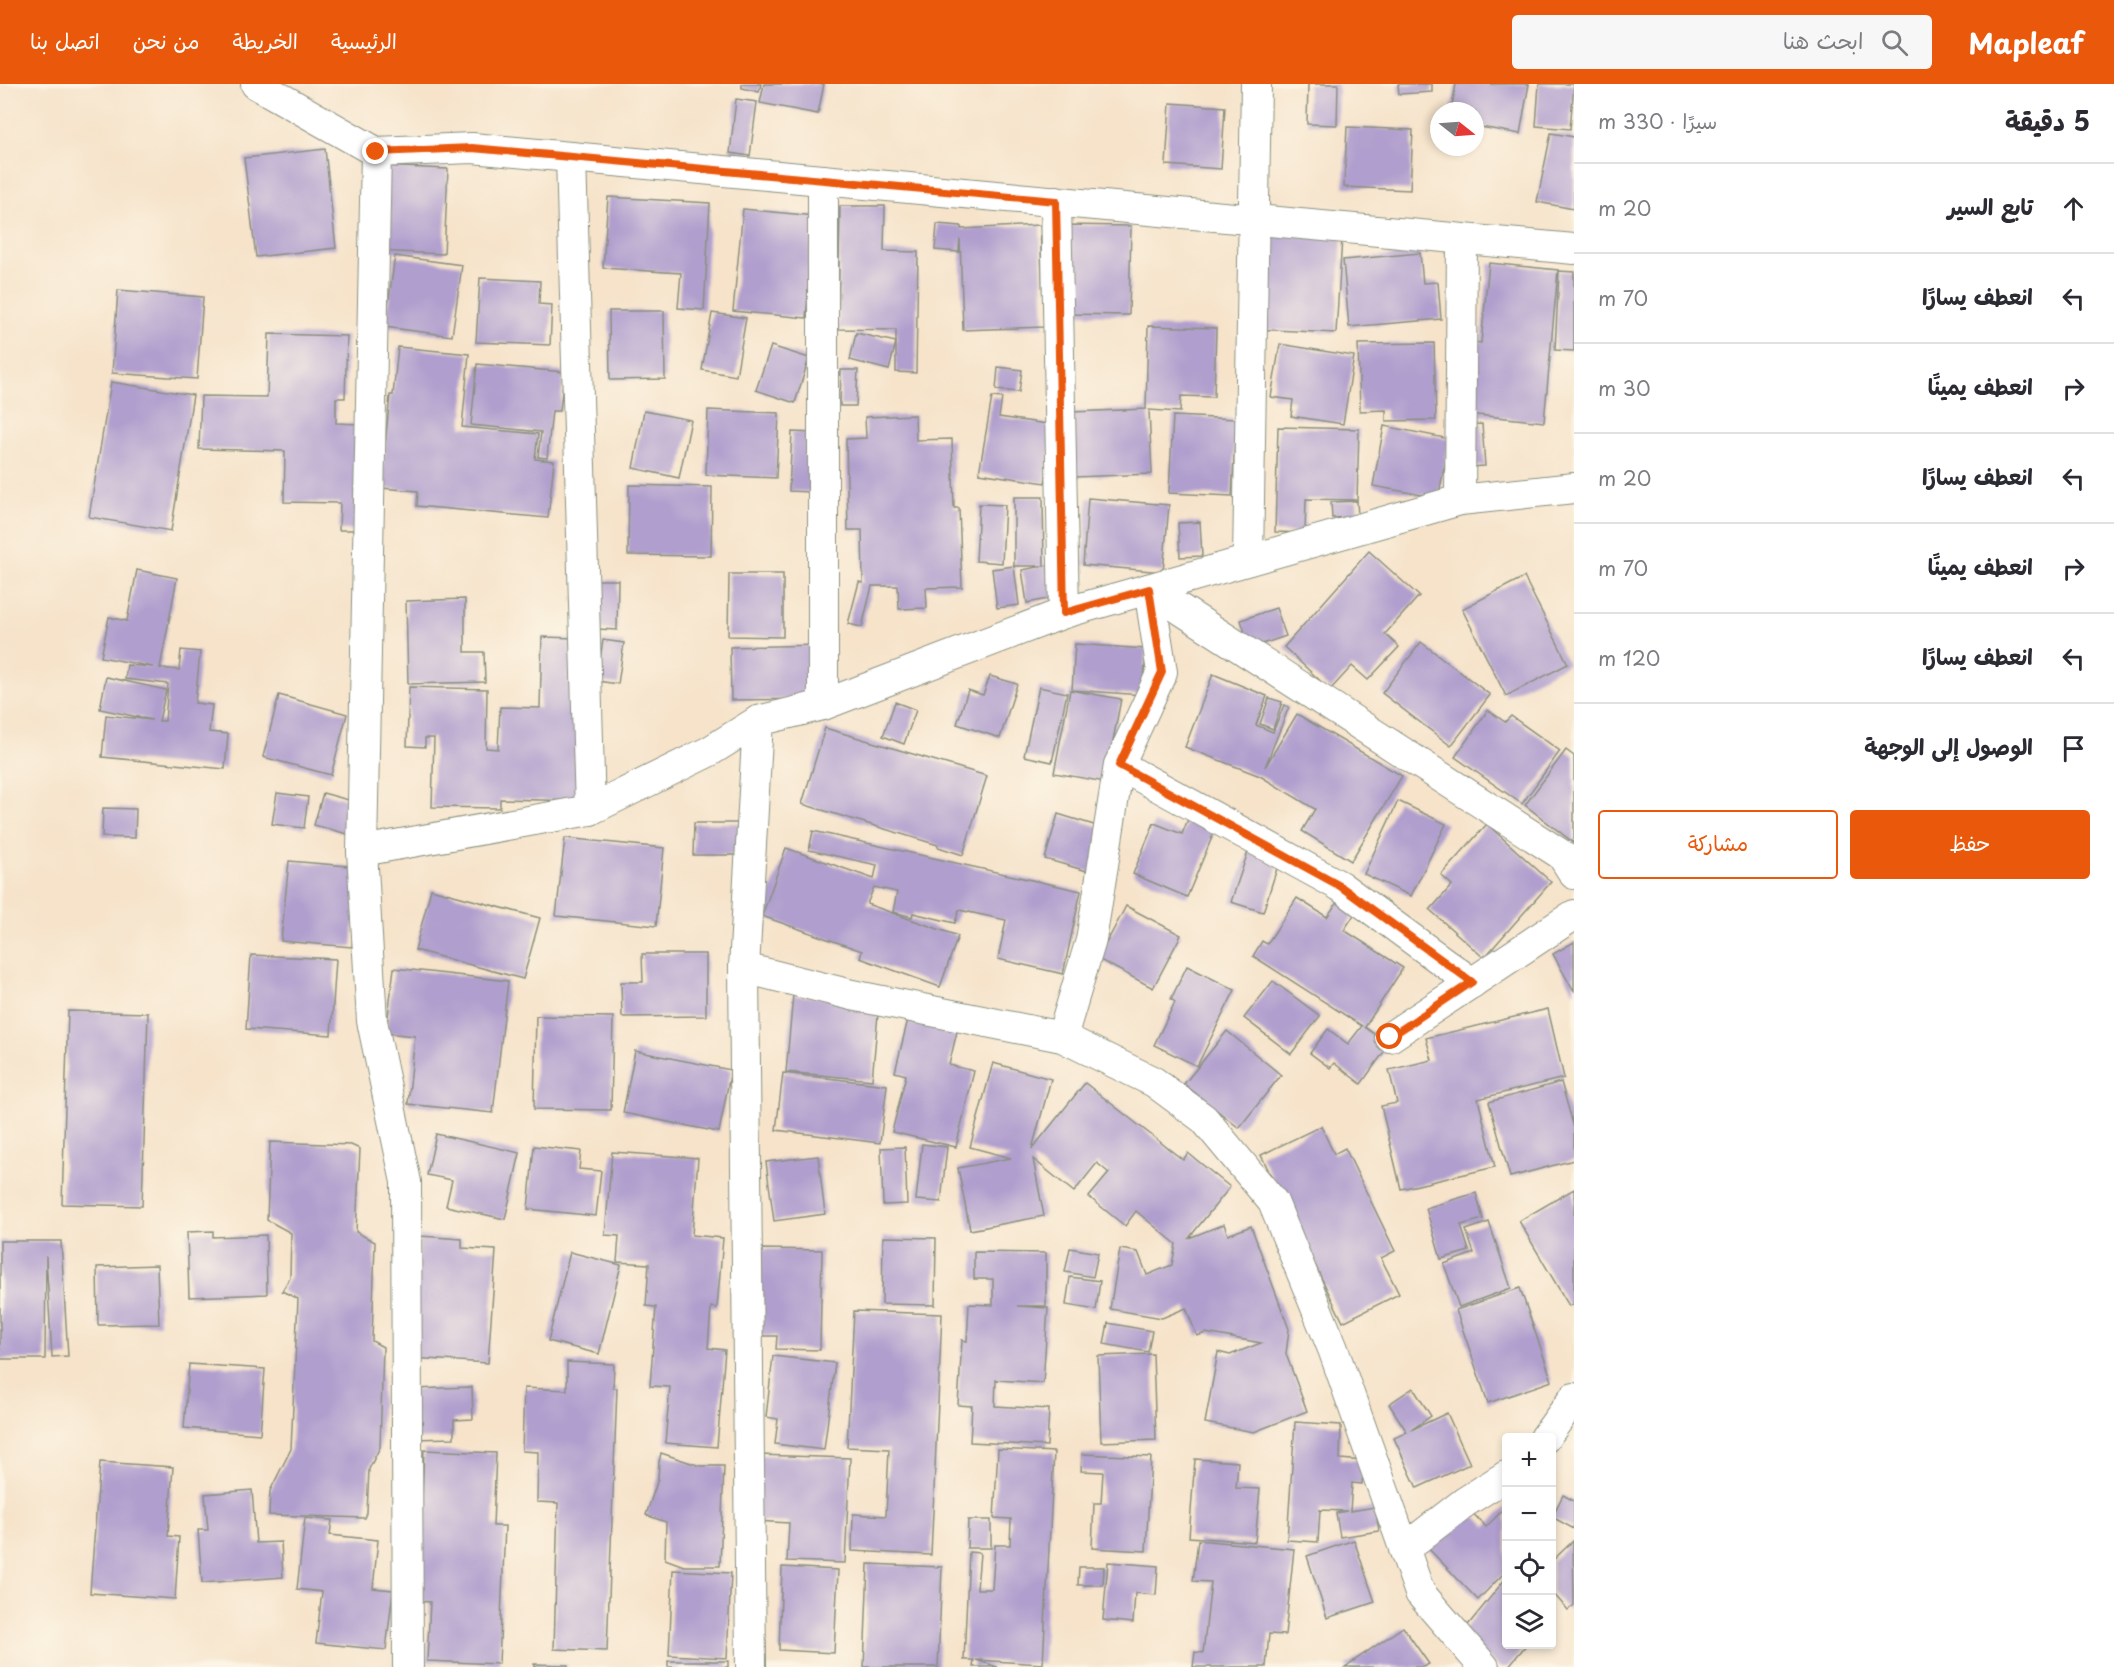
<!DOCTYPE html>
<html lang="ar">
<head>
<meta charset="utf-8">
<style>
	:root { --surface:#fff; --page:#f7f7f7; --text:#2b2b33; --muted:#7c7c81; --line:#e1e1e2; --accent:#ea580c }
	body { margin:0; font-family:"Playpen Sans","Playpen Sans Arabic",sans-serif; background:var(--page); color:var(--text); direction:rtl }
	.controls { position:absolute; right:18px; bottom:18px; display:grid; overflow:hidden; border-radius:6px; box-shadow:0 3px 9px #0003 }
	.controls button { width:54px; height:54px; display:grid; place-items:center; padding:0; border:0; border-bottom:2px solid var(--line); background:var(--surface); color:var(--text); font:30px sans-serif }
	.compass { position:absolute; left:1430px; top:18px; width:54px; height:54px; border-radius:50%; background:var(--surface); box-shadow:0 3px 9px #0003; rotate:107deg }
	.stop { position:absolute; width:18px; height:18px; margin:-14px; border:4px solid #ea580c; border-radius:50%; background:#fff }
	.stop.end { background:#ea580c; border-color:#fff; box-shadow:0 2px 6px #0008 }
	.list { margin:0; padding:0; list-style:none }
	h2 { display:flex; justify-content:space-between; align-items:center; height:78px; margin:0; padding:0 24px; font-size:26px }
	h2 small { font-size:20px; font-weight:400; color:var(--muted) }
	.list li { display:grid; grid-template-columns:39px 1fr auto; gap:18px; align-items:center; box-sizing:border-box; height:90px; padding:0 24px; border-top:2px solid var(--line) }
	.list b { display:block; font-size:22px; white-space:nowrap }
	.list em { font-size:20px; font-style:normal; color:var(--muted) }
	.actions { display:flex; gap:12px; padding:18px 24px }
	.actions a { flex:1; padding:14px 0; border:2px solid var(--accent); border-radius:6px; text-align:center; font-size:21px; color:var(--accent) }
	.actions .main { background:var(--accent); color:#fff }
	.icon { flex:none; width:33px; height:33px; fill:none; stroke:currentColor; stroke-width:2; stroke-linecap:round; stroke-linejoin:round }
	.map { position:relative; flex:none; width:1574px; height:1583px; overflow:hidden; direction:ltr }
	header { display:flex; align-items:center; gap:36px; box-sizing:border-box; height:84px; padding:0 30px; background:var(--accent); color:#fff }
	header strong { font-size:28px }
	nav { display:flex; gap:33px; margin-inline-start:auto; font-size:21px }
	.search { width:420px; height:54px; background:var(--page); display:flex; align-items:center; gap:15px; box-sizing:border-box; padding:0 21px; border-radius:6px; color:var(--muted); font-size:22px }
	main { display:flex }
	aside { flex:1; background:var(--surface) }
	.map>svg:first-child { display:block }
	.building { fill:#b09fce }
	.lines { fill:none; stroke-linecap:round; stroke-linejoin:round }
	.street-casing { stroke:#8a907f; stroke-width:32 }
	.street { stroke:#fff; stroke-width:30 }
	.route { stroke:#ea580c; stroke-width:8 }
</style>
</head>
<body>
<header>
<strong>Mapleaf</strong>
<div class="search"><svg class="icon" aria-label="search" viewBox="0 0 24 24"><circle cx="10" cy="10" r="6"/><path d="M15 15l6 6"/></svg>ابحث هنا</div>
<nav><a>الرئيسية</a><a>الخريطة</a><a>من نحن</a><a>اتصل بنا</a></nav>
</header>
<main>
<aside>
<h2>5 دقيقة<small>سيرًا · 330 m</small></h2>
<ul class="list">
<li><svg class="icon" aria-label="ahead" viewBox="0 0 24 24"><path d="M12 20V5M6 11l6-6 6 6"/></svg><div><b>تابع السير</b></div><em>20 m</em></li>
<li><svg class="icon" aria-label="left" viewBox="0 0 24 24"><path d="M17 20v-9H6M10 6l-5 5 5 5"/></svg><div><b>انعطف يسارًا</b></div><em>70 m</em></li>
<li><svg class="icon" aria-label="right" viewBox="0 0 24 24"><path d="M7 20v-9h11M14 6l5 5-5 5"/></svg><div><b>انعطف يمينًا</b></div><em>30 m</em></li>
<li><svg class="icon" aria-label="left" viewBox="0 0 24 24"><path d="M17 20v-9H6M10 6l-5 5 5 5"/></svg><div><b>انعطف يسارًا</b></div><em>20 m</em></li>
<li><svg class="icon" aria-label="right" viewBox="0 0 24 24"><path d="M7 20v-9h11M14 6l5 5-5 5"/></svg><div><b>انعطف يمينًا</b></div><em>70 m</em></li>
<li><svg class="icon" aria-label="left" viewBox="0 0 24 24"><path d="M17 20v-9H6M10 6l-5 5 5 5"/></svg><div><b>انعطف يسارًا</b></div><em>120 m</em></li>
<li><svg class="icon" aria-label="arrive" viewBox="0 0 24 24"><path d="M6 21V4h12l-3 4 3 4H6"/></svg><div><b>الوصول إلى الوجهة</b></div></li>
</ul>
<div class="actions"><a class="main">حفظ</a><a>مشاركة</a></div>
</aside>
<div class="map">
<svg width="1574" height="1583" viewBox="0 0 1574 1583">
	<rect width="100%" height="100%" fill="#fcf5e5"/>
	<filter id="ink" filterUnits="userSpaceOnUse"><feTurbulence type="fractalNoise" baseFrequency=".0167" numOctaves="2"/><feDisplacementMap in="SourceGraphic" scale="12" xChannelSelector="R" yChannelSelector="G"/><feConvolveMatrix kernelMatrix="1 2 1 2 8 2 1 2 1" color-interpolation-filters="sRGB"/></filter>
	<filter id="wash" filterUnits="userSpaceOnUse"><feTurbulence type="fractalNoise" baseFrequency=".008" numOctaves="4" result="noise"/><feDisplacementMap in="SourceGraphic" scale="24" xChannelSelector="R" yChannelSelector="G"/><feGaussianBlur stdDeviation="1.35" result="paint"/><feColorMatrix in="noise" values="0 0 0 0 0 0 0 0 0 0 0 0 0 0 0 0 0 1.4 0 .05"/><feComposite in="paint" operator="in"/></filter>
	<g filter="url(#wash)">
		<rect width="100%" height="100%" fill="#f6e3ca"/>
		<g id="blocks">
			<g class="building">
				<path d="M742,0H761L759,8L742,4Z"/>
				<path d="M764,0H824L818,30L760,19Z"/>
				<path d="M1308,0H1338L1337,41L1307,40Z"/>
				<path d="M1398,0H1432V8L1399,10Z"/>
				<path d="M1456,0H1529L1520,50L1475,42V27H1451Z"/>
				<path d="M1539,0H1574L1570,45L1536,42Z"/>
				<path d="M736,15L757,18L750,72L730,69Z"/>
				<path d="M1170,19L1225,23L1221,85L1166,81Z"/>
				<path d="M1347,43L1413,46L1410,106L1344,103Z"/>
				<path d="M1551,49L1574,53V125L1537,118Z"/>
				<path d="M325,65L336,164L256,173L244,74Z"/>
				<path d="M379,82L448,85L444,170L375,167Z"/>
				<path d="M608,113L710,119L704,226L678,224L681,189L603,184Z"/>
				<path d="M840,122H885L884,167L918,168L916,289L896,288V246L838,245Z"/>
				<path d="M743,125L815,132L806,234L733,227Z"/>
				<path d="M937,140L961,142V145L1040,141L1044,243L963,246L960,155L959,168L935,166Z"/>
				<path d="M1063,141L1131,142L1129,231L1062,230Z"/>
				<path d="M1260,149L1342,154L1336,249L1254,245Z"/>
				<path d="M1420,169L1423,199L1438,198L1441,235L1349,243L1343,176Z"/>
				<path d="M395,172L462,181L452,252L385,243Z"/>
				<path d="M1489,179L1558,186L1544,338L1467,330L1474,258L1481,259Z"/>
				<path d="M1559,187L1574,188V267L1555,266Z"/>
				<path d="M480,194L540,197L539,220L552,221L550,261L476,258Z"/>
				<path d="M118,206L203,213L197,295L112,289Z"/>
				<path d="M609,227H664L665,295L610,296Z"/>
				<path d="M712,229L746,234L736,292L702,286Z"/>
				<path d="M1148,242L1216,244L1214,313L1181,312L1180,328L1149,326L1152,390L1074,393L1071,328L1146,325Z"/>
				<path d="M856,249L896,258L889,286L850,276Z"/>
				<path d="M269,250L347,252L345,314H336V339L359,340L356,446H339L340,419L284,418L285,367L199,365L201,312L267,313Z"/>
				<path d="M1434,259L1436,336L1386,337V326L1360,327L1358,260Z"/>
				<path d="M1280,260L1354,272L1343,340L1291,332L1293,316L1271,313Z"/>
				<path d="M771,262L809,274L795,319L756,306Z"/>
				<path d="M398,263L469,270L462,343L538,350L535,375L554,377L548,434L417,422L418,407L381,404L390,311H393Z"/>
				<path d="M477,280L564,288L560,327H552L547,374L538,373L541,348L471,341Z"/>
				<path d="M998,283L1022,286L1019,308L996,306Z"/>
				<path d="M841,286H858L856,322H840Z"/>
				<path d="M111,298L193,311L171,447L89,433Z"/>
				<path d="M992,313L1002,314L999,333L1054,341L1045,399L979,389Z"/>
				<path d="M708,326L779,329L776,394L706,391Z"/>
				<path d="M644,327L691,336L679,394L633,384Z"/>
				<path d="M915,331L916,356L952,355L954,424H959L962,503L926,504L927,524L899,525L898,502H872L862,543L848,540L859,498L863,499L862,446H848L846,355L866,354L865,333Z"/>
				<path d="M1173,332L1236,335L1232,412L1169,409Z"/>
				<path d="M1482,340L1485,382L1468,383L1465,341Z"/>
				<path d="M1384,342L1450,355L1438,414L1373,402Z"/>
				<path d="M1278,343L1359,345L1357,416L1306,415L1305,449L1275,448Z"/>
				<path d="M792,348L814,349L811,408L789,407Z"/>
				<path d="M629,401L712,403L711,472L628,471Z"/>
				<path d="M1014,413H1043L1044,482L1052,480L1058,513L1027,519L1022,486L1043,482H1014L1019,521L997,524L992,485L1014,482Z"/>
				<path d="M1088,414L1169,421L1163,488L1083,481Z"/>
				<path d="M1357,417L1358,433L1332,434L1331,418Z"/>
				<path d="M979,420L1005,421L1002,479L976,477Z"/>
				<path d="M1200,438L1202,472L1180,473L1178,439Z"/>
				<path d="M1369,467L1419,512L1385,550L1399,563L1368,596L1352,582L1330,606L1284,563Z"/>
				<path d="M137,486L177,494L160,584L179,586L181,566L200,568L195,619L212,621L209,648L228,650L225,685L102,673L106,631L152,636L100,625L106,593L166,606L159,637H165L168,600L125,595L127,581L153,583L101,573L109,533L127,537Z"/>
				<path d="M729,490H783V553L728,552Z"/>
				<path d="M1524,493L1568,580L1506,612L1462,525Z"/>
				<path d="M598,496H618L617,546L597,545Z"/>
				<path d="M465,515V568H484L485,598L408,600L406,517Z"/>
				<path d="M1276,524L1286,552L1250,564L1241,536Z"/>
				<path d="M542,553L577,554L581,717L500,715V724L432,723L434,654H425V663L407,662L409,603L487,605L486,664L498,665L500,623L540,624Z"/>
				<path d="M603,556L624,559L618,600L597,597Z"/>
				<path d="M1421,558L1490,611L1451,662L1382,609Z"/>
				<path d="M1075,560L1146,565L1143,611L1072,606Z"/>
				<path d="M821,561L822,615L731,616L730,563Z"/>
				<path d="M1213,590L1267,612L1256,641L1273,648L1284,621L1289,623L1265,683L1297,630L1402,692L1351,777L1302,747L1315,725L1260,692L1185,663Z"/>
				<path d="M990,592L1017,600L1000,654L957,640L968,606L983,611Z"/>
				<path d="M1039,603L1067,609L1052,678L1024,672Z"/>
				<path d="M1070,606L1121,615L1105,698L1054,689Z"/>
				<path d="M279,611L347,630L331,691L263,673Z"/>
				<path d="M1269,614L1282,618L1273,645L1260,640Z"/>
				<path d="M895,618L916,626L904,660L883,652Z"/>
				<path d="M1488,626L1505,638L1511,632L1560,667L1522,720L1455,673Z"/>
				<path d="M825,644L987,692L963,771L938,763V761L802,720Z"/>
				<path d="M1566,666L1574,672V759L1525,721Z"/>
				<path d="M277,709L308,713L304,744L272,740Z"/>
				<path d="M323,709L363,720L355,752L314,741Z"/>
				<path d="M1398,717L1446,740L1411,812L1364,790Z"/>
				<path d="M103,724L136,725L135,754L102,753Z"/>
				<path d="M1191,728L1218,739L1187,813L1133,790L1154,739L1182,750Z"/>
				<path d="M1058,730L1107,745L1094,789L1045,775Z"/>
				<path d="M694,739H742L741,771H693Z"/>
				<path d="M1487,740L1551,798L1484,874L1430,826L1452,801L1441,791Z"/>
				<path d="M813,747L1081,807L1063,890L998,875L1006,836L959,826L955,839L913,829L912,833L893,828L897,808L874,803L867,820L958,852L940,903L860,874L862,867L762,832L786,764L874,795L877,781L809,766Z"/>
				<path d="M565,754L664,764L656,842L556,832Z"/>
				<path d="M1249,765L1280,775L1263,828L1231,818Z"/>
				<path d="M289,777L359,783L352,863L281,857Z"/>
				<path d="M431,805L540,834L523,895L415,866Z"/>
				<path d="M1297,814L1327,833L1338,817L1356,828L1344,846L1403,884L1365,943L1389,961L1361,1000L1334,979L1330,984L1310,969L1328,945L1348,960L1362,942L1253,872L1262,857L1267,860Z"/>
				<path d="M1126,822L1181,851L1153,904L1098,875Z"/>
				<path d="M1574,858V908L1553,870Z"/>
				<path d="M642,870H706V932L622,933L621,898H643Z"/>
				<path d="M251,871L336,875L331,951L246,945Z"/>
				<path d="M1187,882L1235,906L1197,982L1154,961L1175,918L1171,915Z"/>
				<path d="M394,884L508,897L493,1029L408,1020L415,952L386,949Z"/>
				<path d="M1273,897L1320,932L1291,970L1244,934Z"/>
				<path d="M793,911L879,919L872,996L786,988Z"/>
				<path d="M1548,925L1564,994L1478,1015L1495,1083L1401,1105L1381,1022L1397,1019L1389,986L1432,976L1426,954Z"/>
				<path d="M68,927L148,929L142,1122L62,1120Z"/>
				<path d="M910,927L959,939L949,981L974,987L956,1063L892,1048L906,991L895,988Z"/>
				<path d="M536,932L613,933L611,1026L534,1025Z"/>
				<path d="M1227,947L1281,991L1239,1044L1184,1000Z"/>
				<path d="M635,967L731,986L719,1048L623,1029Z"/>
				<path d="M993,979L1051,995L1032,1065L1085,999L1183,1076L1188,1069L1230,1103L1189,1154L1224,1140L1228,1151L1251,1142L1289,1245L1286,1270L1307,1327L1254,1348L1205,1339L1218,1268L1230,1271L1261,1259L1206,1249L1197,1252L1186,1224L1162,1234L1110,1225L1120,1165L1138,1168L1147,1191L1172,1181L1176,1160L1136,1127L1125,1142L1089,1113L1109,1089L1097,1079L1074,1108L1033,1075L1044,1132L970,1146L958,1084L1011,1074L970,1063Z"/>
				<path d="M783,989L887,1001L880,1059L776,1046Z"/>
				<path d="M1561,998L1574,1044V1076L1510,1093L1489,1018Z"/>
				<path d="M1321,1042L1334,1070L1345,1064L1395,1167L1381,1174L1399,1210L1343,1238L1261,1071Z"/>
				<path d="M436,1050L520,1069L505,1135L446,1122L452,1096L427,1091Z"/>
				<path d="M270,1058L351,1061L360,1065L356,1148L375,1158L372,1257L383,1263L380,1363L369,1385L367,1429L365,1434L269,1431L270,1407L291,1365L298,1215L282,1207L290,1193L291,1149L267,1136Z"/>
				<path d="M922,1060L947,1063L941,1118L916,1116Z"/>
				<path d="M534,1062L581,1067L579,1085L601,1087L596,1132L528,1125Z"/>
				<path d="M905,1063L907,1120L883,1121L881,1064Z"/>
				<path d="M612,1068L698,1074L692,1151L723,1154L717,1224L711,1223L708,1264L725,1266L717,1363L665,1359L670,1303L650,1302L656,1223L646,1222L649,1180L617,1178L619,1152L605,1151Z"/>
				<path d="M818,1072L825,1130L774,1137L766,1078Z"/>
				<path d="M1574,1105V1219L1569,1222L1519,1137Z"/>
				<path d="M1476,1109L1483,1135L1461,1141L1469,1167L1441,1175L1426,1124Z"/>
				<path d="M1489,1138L1511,1204L1459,1223L1444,1180L1474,1169L1466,1146Z"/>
				<path d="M213,1147V1153L266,1151L267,1210L189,1213L187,1148Z"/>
				<path d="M420,1152L462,1155V1164L496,1166L488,1279L412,1274Z"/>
				<path d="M883,1153L936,1154L935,1221L882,1220Z"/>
				<path d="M0,1157H61L68,1272L52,1273L46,1172L45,1275H0Z"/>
				<path d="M1070,1164L1098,1169L1093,1193L1065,1188Z"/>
				<path d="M761,1165L822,1166L820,1266L776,1265L777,1252H759Z"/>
				<path d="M570,1168L621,1181L599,1270L548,1257Z"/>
				<path d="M974,1168L1046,1169V1222H1017L1048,1224L1043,1299L996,1296L995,1322L1049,1325L1047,1362L970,1358L972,1322L958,1321L962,1256L967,1257L969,1220L993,1221V1195H974Z"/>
				<path d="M157,1181L159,1240L98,1241L97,1183Z"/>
				<path d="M1070,1193L1100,1197L1096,1226L1066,1221Z"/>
				<path d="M1520,1204L1552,1297L1488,1319L1456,1226Z"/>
				<path d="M854,1227L942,1230L931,1471L852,1467L853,1430L886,1432L889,1365L847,1363Z"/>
				<path d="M1108,1239L1152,1247L1148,1268L1104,1260Z"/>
				<path d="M1153,1270L1156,1356L1101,1358L1098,1272Z"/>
				<path d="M773,1272L835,1279L824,1366L775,1360L778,1335L766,1333Z"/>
				<path d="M567,1278L614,1280L613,1304H617L607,1567L554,1565L558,1419L537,1418L538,1368L522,1367L524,1304L567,1306Z"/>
				<path d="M189,1280L265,1285L260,1350L184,1344Z"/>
				<path d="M472,1303L473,1335L454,1336V1354L413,1355L412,1305Z"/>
				<path d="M1413,1304L1431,1332L1411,1346L1447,1329L1470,1380L1417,1404L1394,1354L1407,1348L1389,1320Z"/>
				<path d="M1295,1338L1341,1341L1340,1375L1364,1377L1362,1400L1352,1399L1350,1427L1375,1423L1379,1447L1340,1453L1336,1429L1347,1427L1320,1426L1318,1458L1287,1456Z"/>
				<path d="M998,1365L1054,1368L1043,1580L976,1576L998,1583H973L974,1576H964L969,1468L980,1469L977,1505H992L995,1461H1010L1011,1435L994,1434Z"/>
				<path d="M424,1366L496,1369L493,1442H505L499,1580L427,1577L430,1518L418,1517Z"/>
				<path d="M661,1369L700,1382H724L720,1482H684L665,1475L666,1438L646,1431L658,1395L659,1378Z"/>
				<path d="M1082,1370L1151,1373L1146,1467L1092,1464L1094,1419H1101L1103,1388L1081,1387Z"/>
				<path d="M758,1371L850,1374L845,1479L787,1477L789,1439L755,1437Z"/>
				<path d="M1195,1375L1238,1378L1236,1404L1260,1405L1255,1458L1189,1453Z"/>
				<path d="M100,1378L173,1383L168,1452L179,1453L175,1515L90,1509Z"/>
				<path d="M252,1406L256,1459L281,1458L283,1493L202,1499L198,1446H208L205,1410Z"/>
				<path d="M1563,1411L1574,1417V1445L1552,1433Z"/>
				<path d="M1464,1420L1486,1443L1506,1423V1487L1478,1516L1424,1460Z"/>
				<path d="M305,1434L332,1436L330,1451L378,1456L373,1504L393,1506L386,1566L316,1559L322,1508L297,1505Z"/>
				<path d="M968,1436H991V1464H967Z"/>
				<path d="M1198,1456L1294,1465L1285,1551L1269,1550L1266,1583H1193L1195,1568L1203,1569L1211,1498L1193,1497Z"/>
				<path d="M1354,1456L1375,1518L1327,1534L1307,1472Z"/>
				<path d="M1573,1457L1574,1521L1568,1526L1552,1508V1477Z"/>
				<path d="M1108,1478L1158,1482L1156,1511L1135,1509L1133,1539L1103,1536Z"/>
				<path d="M868,1480L942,1483L938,1583H864Z"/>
				<path d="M782,1483L838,1486L834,1569L779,1566Z"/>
				<path d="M1079,1483H1104L1103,1501H1078Z"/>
				<path d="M673,1486L731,1489L727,1574L669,1571Z"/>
				<path d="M1506,1494V1560H1527L1508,1583H1499L1460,1551Z"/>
				<path d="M1403,1543L1429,1580L1423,1583H1345Z"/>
				<rect x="668" y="1577" width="60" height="6"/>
				<path d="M534,1580L568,1581V1583H534Z"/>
			</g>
		</g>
	</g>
	<g filter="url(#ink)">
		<use href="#blocks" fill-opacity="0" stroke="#8a907f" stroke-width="1.5"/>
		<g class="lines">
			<defs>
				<g id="street">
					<path d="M256,0L376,68"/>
					<path d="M571,73L590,726"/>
					<path d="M1056,117L1064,529"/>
					<path d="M1460,416L1462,155"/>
					<path d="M1248,476L1256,0"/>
					<path d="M1149,505L1562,771L1574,790"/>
					<path d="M823,621V96"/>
					<path d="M1119,681L1340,802L1472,899"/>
					<path d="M362,767L590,726L710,667L758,637L823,621L1064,529L1460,416L1574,404"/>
					<path d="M744,884L852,911L1062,953L1154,998L1204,1035L1273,1118L1333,1265L1420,1509L1484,1583"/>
					<path d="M1062,953L1091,856L1119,681L1162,588L1149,505"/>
					<path d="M1390,953L1574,831"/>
					<path d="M1545,1354L1574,1314"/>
					<path d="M1404,1465L1465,1418L1506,1392"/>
					<path d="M408,1583L406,1098L372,937L362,767L376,68L472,64L1574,165"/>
					<path d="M751,1583L744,884L758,637"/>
				</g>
			</defs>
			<use href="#street" class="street-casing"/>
			<use href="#street" class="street"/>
		</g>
	</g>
	<g class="lines" filter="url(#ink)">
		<path class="route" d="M376,68L472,64L1056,117L1064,529L1149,505L1162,588L1119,681L1340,802L1472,898L1390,953"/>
	</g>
</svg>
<div class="controls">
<button>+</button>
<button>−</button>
<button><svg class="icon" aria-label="locate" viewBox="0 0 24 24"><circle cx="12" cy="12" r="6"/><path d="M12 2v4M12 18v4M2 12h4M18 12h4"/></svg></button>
<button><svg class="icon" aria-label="layers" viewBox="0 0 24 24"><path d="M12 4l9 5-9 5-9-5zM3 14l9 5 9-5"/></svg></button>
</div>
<svg class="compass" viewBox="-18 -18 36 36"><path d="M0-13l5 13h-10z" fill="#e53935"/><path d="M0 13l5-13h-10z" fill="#7c7c81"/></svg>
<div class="stop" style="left:1390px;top:953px"></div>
<div class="stop end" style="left:376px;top:68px"></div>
</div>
</main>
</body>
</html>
